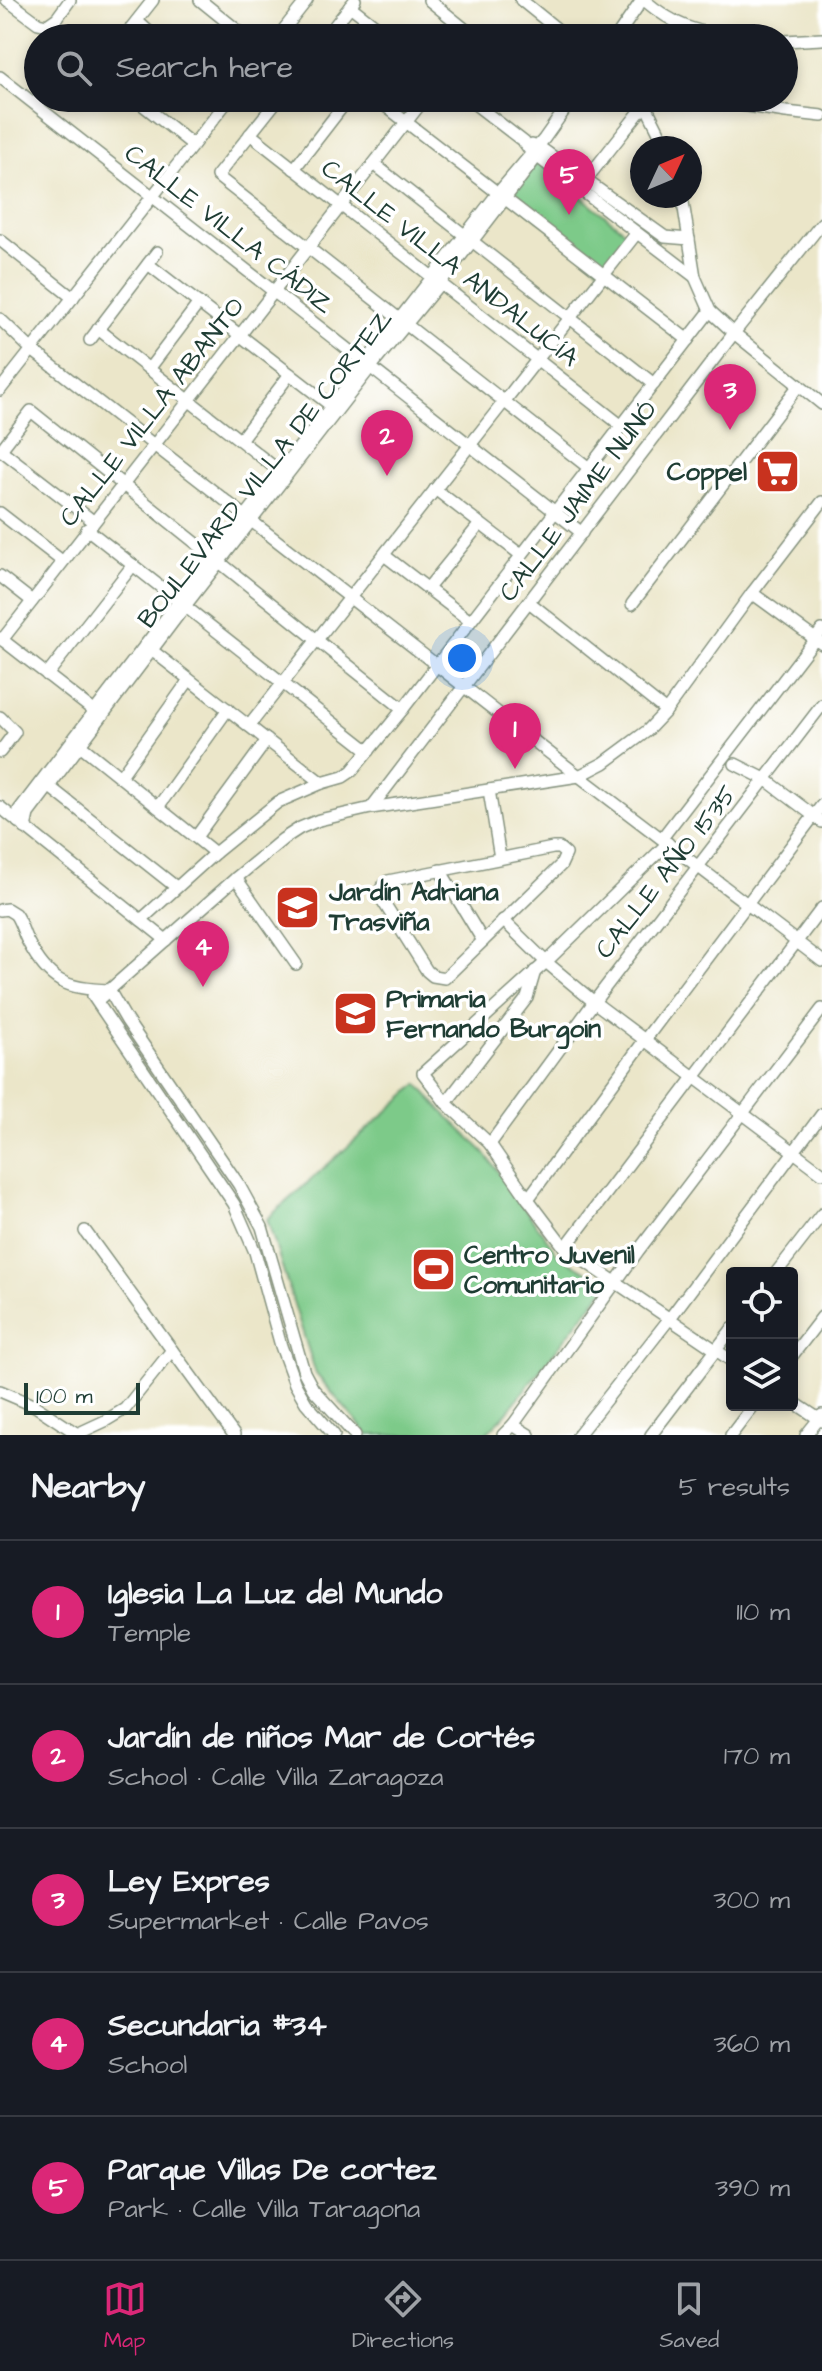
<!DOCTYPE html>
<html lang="en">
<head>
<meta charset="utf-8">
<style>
	:root { --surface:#171b24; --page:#20242c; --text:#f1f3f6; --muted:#9ea1a6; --line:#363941; --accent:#db2777 }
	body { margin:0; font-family:"Architects Daughter",sans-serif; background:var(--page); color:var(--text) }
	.controls { position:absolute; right:24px; bottom:24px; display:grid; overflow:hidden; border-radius:8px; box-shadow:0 4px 12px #0003 }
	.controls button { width:72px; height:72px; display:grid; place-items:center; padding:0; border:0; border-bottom:2px solid var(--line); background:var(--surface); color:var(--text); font:40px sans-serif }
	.compass { position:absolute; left:630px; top:136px; width:72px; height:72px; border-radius:50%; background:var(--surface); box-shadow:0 4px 12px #0003; rotate:46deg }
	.scale { position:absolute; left:24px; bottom:20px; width:116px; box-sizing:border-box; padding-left:8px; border:4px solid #1f3d34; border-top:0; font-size:22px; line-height:28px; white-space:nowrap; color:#1f3d34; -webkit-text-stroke:6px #fff; paint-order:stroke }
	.you { position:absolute; left:462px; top:658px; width:28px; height:28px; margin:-20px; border:6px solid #fff; border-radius:50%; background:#1a73e8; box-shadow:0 0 0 12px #1a73e833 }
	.badge { display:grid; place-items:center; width:52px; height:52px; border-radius:50%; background:var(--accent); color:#fff; font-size:26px; font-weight:700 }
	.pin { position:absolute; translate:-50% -66px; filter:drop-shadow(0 2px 4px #0008) }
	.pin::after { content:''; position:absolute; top:42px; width:28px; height:24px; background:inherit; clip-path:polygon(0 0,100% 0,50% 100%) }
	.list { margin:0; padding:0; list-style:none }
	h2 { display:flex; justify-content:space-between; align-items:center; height:104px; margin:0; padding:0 32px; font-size:34px }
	h2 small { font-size:26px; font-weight:400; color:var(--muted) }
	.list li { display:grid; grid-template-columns:52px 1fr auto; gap:24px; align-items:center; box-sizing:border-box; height:144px; padding:0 32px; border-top:2px solid var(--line) }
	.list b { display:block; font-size:30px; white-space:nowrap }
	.list p { margin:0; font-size:26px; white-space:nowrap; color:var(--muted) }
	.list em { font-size:26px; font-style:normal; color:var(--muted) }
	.icon { flex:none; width:44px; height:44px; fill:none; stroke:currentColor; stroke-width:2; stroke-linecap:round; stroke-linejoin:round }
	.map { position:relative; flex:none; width:822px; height:1435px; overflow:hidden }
	.search { position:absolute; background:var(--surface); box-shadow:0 4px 12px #0003; left:24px; right:24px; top:24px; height:88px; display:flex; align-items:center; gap:20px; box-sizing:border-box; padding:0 28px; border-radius:44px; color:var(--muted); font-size:30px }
	.sheet { height:824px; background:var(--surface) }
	nav { display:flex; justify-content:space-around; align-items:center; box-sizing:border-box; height:112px; border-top:2px solid var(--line); background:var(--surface); font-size:22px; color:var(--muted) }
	nav a { display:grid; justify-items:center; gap:4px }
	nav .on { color:var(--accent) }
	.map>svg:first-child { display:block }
	.green { fill:#7dca89; stroke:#4e845e; stroke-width:2 }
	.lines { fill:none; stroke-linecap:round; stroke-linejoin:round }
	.minor-casing { stroke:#85927e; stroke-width:14 }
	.minor { stroke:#fff; stroke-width:11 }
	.labels { text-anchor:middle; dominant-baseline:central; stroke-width:7; stroke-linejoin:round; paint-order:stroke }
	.street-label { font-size:26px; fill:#1f3d34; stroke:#fff }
	.poi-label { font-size:26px; font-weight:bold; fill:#1f3d34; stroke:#fff; text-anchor:start }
</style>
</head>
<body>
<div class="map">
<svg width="822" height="1435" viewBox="0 0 822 1435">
	<rect width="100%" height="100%" fill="#fff"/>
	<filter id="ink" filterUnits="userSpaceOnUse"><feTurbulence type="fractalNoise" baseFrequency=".0125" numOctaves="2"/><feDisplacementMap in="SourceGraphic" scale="16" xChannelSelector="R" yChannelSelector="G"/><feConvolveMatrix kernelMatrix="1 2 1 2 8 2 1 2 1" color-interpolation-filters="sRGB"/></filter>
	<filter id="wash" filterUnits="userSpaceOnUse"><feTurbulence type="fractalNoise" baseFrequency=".006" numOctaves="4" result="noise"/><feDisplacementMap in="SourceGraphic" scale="32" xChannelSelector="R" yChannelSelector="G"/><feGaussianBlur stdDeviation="1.8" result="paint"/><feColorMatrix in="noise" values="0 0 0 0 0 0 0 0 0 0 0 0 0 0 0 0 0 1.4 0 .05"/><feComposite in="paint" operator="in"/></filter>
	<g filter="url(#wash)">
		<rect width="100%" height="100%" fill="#ebe6c9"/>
		<g class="green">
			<path d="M537,161L628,234L601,269L510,196Z"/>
			<path d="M418,1084L442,1111L484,1152L559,1256L608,1284L504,1416L485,1435H368L316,1374L267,1219Z"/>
		</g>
	</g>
	<g filter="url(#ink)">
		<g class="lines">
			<defs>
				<g id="minor">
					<path d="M7,0L38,23L47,25L57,18L70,0"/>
					<path d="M200,0L247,38"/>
					<path d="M429,0L476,38"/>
					<path d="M521,0L568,38"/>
					<path d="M644,0C676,27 697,33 738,38"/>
					<path d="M350,6L391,38"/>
					<path d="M137,21L156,38"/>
					<path d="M123,38L153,0"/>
					<path d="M277,38L307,0"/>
					<path d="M325,38L355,0"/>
					<path d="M616,38L642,0"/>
					<path d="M784,41L822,39"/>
					<path d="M0,77L582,533"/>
					<path d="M134,98L193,145"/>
					<path d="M279,98L217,176L589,468"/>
					<path d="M375,98L688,340"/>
					<path d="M467,98L524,142L531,152L695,277"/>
					<path d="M551,98L564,109"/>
					<path d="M640,98L649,112L667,148"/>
					<path d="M694,98L786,112L822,116"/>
					<path d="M250,134L622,426"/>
					<path d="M532,145L542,149L665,237L689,239"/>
					<path d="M374,164L654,384"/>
					<path d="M294,169L349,98"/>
					<path d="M581,186L645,105"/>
					<path d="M682,196L695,277L710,311L734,333L822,404"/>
					<path d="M0,240L73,298"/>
					<path d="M148,264L334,408"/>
					<path d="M0,319L32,350L579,776L822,961"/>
					<path d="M98,329L283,474"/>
					<path d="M90,340L157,252"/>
					<path d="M149,369L199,303"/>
					<path d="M0,390L230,98"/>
					<path d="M240,440L290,374"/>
					<path d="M1,450L93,521"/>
					<path d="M0,451L31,411L403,709"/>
					<path d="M435,489L521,555"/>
					<path d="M0,513L62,561"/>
					<path d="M87,529L369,751"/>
					<path d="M384,555L470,621"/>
					<path d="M0,576L32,601"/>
					<path d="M428,588L480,524"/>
					<path d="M752,593L822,644"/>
					<path d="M529,602L666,711"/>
					<path d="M632,604L799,385"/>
					<path d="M0,638L94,711"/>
					<path d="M2,640L425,98"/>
					<path d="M145,645L322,783"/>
					<path d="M47,675L133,565"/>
					<path d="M0,717L15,732L0,752"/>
					<path d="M249,726L636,234"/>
					<path d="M75,741L215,853"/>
					<path d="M735,764L765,779L822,822"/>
					<path d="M120,777L189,680"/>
					<path d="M46,784L176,887"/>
					<path d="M489,790L500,858"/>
					<path d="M0,807L166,940"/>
					<path d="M158,807L228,709"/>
					<path d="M371,808L734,333L822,223"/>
					<path d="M18,822L19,810L179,601L498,193L544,139L573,98"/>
					<path d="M25,828L28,814L185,606L370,368L440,283L536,158"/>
					<path d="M196,837L267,740"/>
					<path d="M662,838L822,630"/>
					<path d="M668,843L546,962L423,1073L446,1103L490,1144L528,1199L565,1248L732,1361"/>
					<path d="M553,848H559L566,854L561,865L445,978L433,976L427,971L379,895L382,887L388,881Z"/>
					<path d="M440,870L483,941"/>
					<path d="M236,878L296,964"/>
					<path d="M0,910L7,909L15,914C21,922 23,933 28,942C49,982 66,989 109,990L127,1021L239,1185L262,1227L304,1372L313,1389L355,1435"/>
					<path d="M141,920L215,853L278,802L322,783L343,777L352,771L403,709L710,311"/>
					<path d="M503,920L546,962L594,1002L822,1173"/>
					<path d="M93,996L234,1204L255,1252L281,1346L295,1384L306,1403L334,1435"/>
					<path d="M98,1000L236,878L283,839L300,828L319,820L371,808L579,776L604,763L627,746L647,731L666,711L752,593L822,502"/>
					<path d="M446,1103L527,998L535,971"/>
					<path d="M490,1144L594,1002L822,705"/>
					<path d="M528,1199L644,1041L822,805"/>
					<path d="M85,1231L234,1435"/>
					<path d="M565,1248L822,908"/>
					<path d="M776,1273L822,1214"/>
					<path d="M792,1356L822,1317"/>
					<path d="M0,1391L35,1406L79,1435"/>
					<path d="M792,1401L822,1421"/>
					<path d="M513,1425L529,1435"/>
					<path d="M77,1434L105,1421L125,1409L172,1350"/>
					<path d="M503,1435L513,1425L638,1251L822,1009"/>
					<path d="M578,1435L670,1318L822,1114"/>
					<path d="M651,1435L732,1329"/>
					<path d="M731,1435L754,1405"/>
					<path d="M806,1435L822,1415"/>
				</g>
			</defs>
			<use href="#minor" class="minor-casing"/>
			<use href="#minor" class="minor"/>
		</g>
	</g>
	<defs>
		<symbol id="supermarket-square" viewBox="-11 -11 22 22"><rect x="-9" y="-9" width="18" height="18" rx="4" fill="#c8321e" stroke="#fff"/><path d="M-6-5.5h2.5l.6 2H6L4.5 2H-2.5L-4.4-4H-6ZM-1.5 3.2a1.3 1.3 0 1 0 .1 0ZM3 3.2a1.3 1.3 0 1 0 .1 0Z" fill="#fff"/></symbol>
		<symbol id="school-square" viewBox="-11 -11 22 22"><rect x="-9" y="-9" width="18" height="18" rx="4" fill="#c8321e" stroke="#fff"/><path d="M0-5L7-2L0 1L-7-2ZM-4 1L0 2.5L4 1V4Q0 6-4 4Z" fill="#fff"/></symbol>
		<symbol id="stadium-square" viewBox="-11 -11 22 22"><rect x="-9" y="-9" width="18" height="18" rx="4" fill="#c8321e" stroke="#fff"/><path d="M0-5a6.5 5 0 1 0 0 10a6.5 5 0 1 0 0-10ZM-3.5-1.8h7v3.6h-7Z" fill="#fff"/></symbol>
	</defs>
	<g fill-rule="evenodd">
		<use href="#supermarket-square" x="752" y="446" width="51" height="51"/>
		<use href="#school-square" x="272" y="882" width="51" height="51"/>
		<use href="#school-square" x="330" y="988" width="51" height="51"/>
		<use href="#stadium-square" x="408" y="1244" width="51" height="51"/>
	</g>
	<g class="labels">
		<g class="street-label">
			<text transform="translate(229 229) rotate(38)">CALLE VILLA CÁDIZ</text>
			<text transform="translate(450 263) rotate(38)">CALLE VILLA ANDALUCÍA</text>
			<text transform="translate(152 412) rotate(-52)">CALLE VILLA ABANTO</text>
			<text transform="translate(265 469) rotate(-52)">BOULEVARD VILLA DE CORTEZ</text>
			<text transform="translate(578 501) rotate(-53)">CALLE JAIME NUNÓ</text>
			<text transform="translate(666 872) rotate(-52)">CALLE AÑO 1535</text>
		</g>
		<g class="poi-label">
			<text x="747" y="472" text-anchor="end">Coppel</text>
			<text x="329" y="892">Jardín Adriana<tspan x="329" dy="30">Trasviña</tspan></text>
			<text x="386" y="999">Primaria<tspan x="386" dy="30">Fernando Burgoin</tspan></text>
			<text x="464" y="1255">Centro Juvenil<tspan x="464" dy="30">Comunitario</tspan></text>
		</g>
	</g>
</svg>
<div class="controls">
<button><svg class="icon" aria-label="locate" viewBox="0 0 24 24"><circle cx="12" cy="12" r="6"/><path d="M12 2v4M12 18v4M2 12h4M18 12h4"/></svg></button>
<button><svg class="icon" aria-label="layers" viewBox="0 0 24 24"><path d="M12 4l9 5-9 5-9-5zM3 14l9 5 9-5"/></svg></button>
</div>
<svg class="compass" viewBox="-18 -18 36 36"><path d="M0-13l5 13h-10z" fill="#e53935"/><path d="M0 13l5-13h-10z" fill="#9ea1a6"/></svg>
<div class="scale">100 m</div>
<div class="you"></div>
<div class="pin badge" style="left:515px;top:769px">1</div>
<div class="pin badge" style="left:387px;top:476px">2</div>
<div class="pin badge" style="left:730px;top:430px">3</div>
<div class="pin badge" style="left:203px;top:987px">4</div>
<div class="pin badge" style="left:569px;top:215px">5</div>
<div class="search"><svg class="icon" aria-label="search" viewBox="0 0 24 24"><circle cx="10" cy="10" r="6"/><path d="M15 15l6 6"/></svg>Search here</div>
</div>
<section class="sheet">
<h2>Nearby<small>5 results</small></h2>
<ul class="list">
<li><span class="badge">1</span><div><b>Iglesia La Luz del Mundo</b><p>Temple</p></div><em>110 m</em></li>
<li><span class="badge">2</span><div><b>Jardín de niños Mar de Cortés</b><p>School · Calle Villa Zaragoza</p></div><em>170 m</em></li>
<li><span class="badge">3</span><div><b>Ley Expres</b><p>Supermarket · Calle Pavos</p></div><em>300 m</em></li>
<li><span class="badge">4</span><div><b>Secundaria #34</b><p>School</p></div><em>360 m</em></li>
<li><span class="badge">5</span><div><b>Parque Villas De cortez</b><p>Park · Calle Villa Taragona</p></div><em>390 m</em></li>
</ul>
</section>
<nav>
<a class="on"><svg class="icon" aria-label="map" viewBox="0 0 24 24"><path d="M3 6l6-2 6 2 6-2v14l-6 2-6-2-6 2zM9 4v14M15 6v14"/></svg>Map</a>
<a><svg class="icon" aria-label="directions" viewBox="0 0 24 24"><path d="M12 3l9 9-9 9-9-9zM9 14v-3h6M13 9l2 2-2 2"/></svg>Directions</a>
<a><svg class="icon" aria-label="saved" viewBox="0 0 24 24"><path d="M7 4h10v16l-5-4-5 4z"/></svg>Saved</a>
</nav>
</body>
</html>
